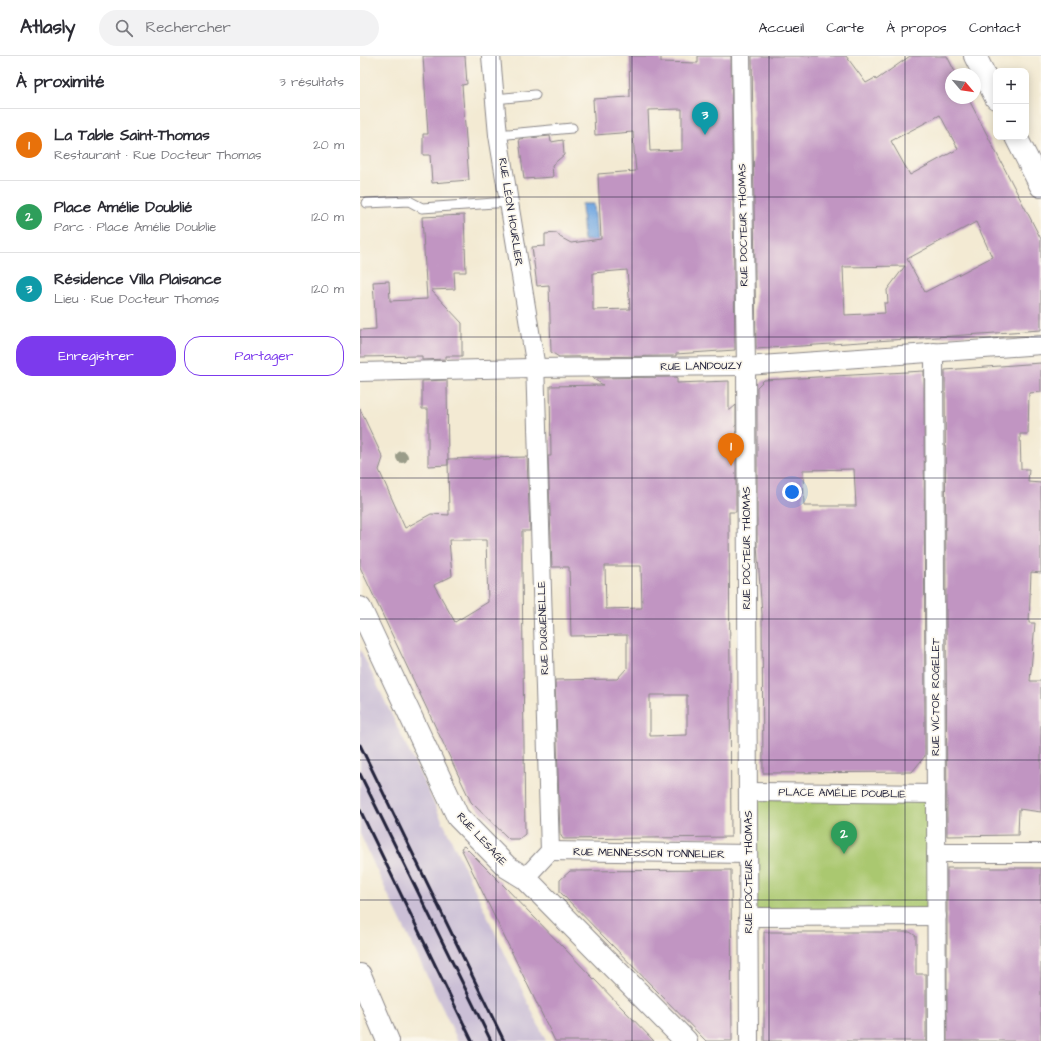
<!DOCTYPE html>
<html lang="fr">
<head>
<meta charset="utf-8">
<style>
	:root { --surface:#fff; --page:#f2f2f3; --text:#2b2b33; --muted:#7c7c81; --line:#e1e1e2; --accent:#7c3aed }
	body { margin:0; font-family:"Architects Daughter",sans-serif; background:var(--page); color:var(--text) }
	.controls { position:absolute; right:12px; top:12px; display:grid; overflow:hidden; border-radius:8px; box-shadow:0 2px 10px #0003 }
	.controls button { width:36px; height:36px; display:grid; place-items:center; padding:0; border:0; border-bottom:1px solid var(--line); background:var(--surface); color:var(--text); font:20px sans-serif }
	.compass { position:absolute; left:585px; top:12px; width:36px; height:36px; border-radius:50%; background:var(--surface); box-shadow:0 2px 10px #0003; rotate:119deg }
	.you { position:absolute; left:432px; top:436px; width:14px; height:14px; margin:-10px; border:3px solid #fff; border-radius:50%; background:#1a73e8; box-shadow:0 0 0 6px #1a73e833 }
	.badge { display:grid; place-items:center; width:26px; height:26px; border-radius:50%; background:var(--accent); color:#fff; font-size:13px; font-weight:700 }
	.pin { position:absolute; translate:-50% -33px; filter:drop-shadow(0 1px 2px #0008) }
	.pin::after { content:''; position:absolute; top:21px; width:14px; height:12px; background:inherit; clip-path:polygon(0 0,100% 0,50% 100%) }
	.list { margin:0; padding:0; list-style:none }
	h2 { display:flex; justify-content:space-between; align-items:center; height:52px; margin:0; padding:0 16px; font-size:17px }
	h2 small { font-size:13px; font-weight:400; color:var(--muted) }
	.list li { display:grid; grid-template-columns:26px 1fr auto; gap:12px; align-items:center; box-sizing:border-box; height:72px; padding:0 16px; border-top:1px solid var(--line) }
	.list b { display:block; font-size:15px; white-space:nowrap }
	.list p { margin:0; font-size:13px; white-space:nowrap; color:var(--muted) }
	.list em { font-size:13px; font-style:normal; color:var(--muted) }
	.actions { display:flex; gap:8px; padding:12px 16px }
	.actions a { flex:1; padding:9px 0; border:1px solid var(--accent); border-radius:16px; text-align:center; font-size:14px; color:var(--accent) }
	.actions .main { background:var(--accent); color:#fff }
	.icon { flex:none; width:22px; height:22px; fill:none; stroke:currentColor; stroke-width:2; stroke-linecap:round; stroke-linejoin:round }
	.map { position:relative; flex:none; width:681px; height:985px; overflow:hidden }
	header { display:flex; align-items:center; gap:24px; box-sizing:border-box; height:56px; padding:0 20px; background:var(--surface); border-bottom:1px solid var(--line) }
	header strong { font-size:19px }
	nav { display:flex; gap:22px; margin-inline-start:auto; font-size:14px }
	.search { width:280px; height:36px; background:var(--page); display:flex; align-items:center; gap:10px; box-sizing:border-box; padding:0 14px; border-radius:22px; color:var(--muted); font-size:15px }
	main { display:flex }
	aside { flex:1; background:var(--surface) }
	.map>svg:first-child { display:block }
	.industrial { fill:#cbbfd6 }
	.green { fill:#aac86f; stroke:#667555 }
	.water { fill:#74a9e1; stroke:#4b668e }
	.building { fill:#c195c2; fill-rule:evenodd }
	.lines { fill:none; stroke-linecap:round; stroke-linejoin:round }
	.lane-casing { stroke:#8a8687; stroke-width:11 }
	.street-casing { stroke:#8a8687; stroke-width:20 }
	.secondary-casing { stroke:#8a8687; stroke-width:24 }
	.lane { stroke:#fff; stroke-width:9 }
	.street { stroke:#fff; stroke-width:18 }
	.secondary { stroke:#fff; stroke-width:22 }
	.rail { stroke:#22223b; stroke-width:3 }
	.tree { fill:#9a9c89 }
	.grid { fill:none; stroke:#22223b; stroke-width:1; stroke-opacity:0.55 }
	.labels { text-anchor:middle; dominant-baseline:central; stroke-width:3.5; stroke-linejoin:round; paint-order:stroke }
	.street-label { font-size:11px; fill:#22223b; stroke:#fbf7ec }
</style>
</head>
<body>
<header>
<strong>Atlasly</strong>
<div class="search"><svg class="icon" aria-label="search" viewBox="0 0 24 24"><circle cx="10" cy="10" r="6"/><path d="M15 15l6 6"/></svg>Rechercher</div>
<nav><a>Accueil</a><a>Carte</a><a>À propos</a><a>Contact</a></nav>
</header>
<main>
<aside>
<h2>À proximité<small>3 résultats</small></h2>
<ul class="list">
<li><span class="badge" style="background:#e8710a">1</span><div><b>La Table Saint-Thomas</b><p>Restaurant · Rue Docteur Thomas</p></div><em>20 m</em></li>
<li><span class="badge" style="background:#2e9e5b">2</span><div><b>Place Amélie Doublié</b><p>Parc · Place Amélie Doublie</p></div><em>120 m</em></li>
<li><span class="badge" style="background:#0f9aa8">3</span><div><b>Résidence Villa Plaisance</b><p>Lieu · Rue Docteur Thomas</p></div><em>120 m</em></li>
</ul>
<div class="actions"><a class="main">Enregistrer</a><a>Partager</a></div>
</aside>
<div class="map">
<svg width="681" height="985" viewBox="0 0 681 985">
	<rect width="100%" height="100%" fill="#fbf7ec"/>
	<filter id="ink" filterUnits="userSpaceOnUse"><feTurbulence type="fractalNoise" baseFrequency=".025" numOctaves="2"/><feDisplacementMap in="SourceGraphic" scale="8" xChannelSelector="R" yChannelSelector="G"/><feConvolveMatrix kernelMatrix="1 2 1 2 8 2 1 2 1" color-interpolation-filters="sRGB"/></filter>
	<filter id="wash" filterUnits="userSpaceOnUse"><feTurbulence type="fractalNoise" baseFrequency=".012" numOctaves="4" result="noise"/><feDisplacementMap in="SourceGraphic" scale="16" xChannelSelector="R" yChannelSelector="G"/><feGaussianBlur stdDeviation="0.9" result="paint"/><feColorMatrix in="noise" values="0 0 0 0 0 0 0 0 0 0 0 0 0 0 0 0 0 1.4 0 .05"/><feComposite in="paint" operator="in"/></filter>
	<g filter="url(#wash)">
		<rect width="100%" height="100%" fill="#f3ead3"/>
		<path class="industrial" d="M0,593L91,783L186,985H98L23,828L0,778Z"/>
		<path class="green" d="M571,742V854H396V743Z"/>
		<path class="water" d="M222,148H234L237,185L224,184Z"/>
		<g id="blocks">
			<g class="building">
				<path d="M63,0H105L107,28L102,29L109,124L72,127L70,99H63V78H68Z"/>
				<path d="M269,0H301V6L338,7V0H371L375,294L316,298V300L199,301L191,296L189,229L177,230L172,191L185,190V178L197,177L200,181L211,187L241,183L238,118L276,115L274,95L273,76L235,79L233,43L270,41ZM322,53V94L290,95L288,54ZM267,214L270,253L233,254V217Z"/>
				<path d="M392,0H486L506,27L515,22L516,24L550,0H587L596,18H591V42H608L681,183V274L396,293ZM580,59L598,93L550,119L531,85ZM616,166L632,201L565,236L547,203ZM545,210L527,234L528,247H524L525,257L485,259L483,211Z"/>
				<path d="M190,80L191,86L203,84L204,99L192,109L193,121L164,123L159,83Z"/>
				<path d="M104,159L106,216H94L95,233L71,234L102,267V300H86V303L62,304V300L0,301V274L16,273L13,226L29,225L30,245L67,243L62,161Z"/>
				<path d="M681,307V336L669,337L668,378H660L661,413H669L668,426L681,427V517L671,516L669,567H675L670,625H681V756L659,753L658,779L587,780L585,314Z"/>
				<path d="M564,315L565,700L552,716L403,717L402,558L397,489V331L404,324ZM494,413L496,450H444L443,414Z"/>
				<path d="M317,321V327L369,325V355L376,349V456H369L371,781L203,783L200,778L195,624L257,623L267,612V579L211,580L209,511H192L188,400H191L190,330L243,329L232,322ZM245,510H281L282,552L246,553ZM290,639H327V679L290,680Z"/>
				<path d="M87,324L88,409L68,410V353H62V325Z"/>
				<path d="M0,353L23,402L19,414L45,472L71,458L89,459L88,403L167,401L170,475H162V511L165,778L159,783H149L111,746L0,511ZM89,484H126L128,546L95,566L74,529L92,520Z"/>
				<path d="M104,790L143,829L294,985H195L101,792Z"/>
				<rect x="587" y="812" width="94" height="173"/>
				<path d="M371,814L372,985H346L200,836V824L210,815Z"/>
				<path d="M404,876H550L556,880V918H566V985H404Z"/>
			</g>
		</g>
	</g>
	<g filter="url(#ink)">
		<use href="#blocks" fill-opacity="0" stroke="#8a8687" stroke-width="1"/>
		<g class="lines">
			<defs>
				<g id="lane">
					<path d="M135,43L175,39"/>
					<path d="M138,79L212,72"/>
					<path d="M7,147L49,145L62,152L149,146"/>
				</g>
				<g id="street">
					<path d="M131,0L138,79L175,306L190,795L165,822"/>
					<path d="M381,0L386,310L389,985"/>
					<path d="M574,296L577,985"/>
					<path d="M0,316L170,312L386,310L681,289"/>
					<path d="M388,736L576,738"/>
					<path d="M190,795L388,798"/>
					<path d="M576,797H681"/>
					<path d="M388,861L577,860"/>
				</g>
				<g id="secondary">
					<path d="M615,0L636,42"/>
					<path d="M656,81L681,130"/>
					<path d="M0,552L98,761L147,811L165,822L326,985"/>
					<path d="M0,919L28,985"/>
				</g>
			</defs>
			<use href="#lane" class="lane-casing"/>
			<use href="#street" class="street-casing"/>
			<use href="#secondary" class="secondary-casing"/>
			<use href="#lane" class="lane"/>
			<use href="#street" class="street"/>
			<use href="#secondary" class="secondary"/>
			<g class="rail">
				<path d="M0,689L144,985"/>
				<path d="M0,718L131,985"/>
				<path d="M0,754L112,985"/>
			</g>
		</g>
		<circle class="tree" cx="42" cy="401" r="6"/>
	</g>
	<path class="grid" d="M136,0V985M272,0V985M409,0V985M545,0V985M0,141H681M0,281H681M0,422H681M0,563H681M0,704H681M0,844H681"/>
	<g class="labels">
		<g class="street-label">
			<text transform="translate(151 156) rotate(81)">RUE LÉON HOURLIER</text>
			<text transform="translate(383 169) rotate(-91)">RUE DOCTEUR THOMAS</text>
			<text transform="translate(341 310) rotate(-1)">RUE LANDOUZY</text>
			<text transform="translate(386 492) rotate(-90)">RUE DOCTEUR THOMAS</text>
			<text transform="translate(183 572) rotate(-92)">RUE DUQUENELLE</text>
			<text transform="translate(575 641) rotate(-90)">RUE VICTOR ROGELET</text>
			<text transform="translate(482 737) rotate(1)">PLACE AMÉLIE DOUBLIE</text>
			<text transform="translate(122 783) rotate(47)">RUE LESAGE</text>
			<text transform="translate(289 797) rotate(1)">RUE MENNESSON TONNELIER</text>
			<text transform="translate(388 816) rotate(-90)">RUE DOCTEUR THOMAS</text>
		</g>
	</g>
</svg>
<div class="controls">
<button>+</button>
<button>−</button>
</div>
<svg class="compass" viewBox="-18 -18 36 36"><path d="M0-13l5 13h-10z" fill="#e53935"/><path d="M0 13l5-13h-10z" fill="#7c7c81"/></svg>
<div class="you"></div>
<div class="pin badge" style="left:371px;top:410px;background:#e8710a">1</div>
<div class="pin badge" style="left:484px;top:798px;background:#2e9e5b">2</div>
<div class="pin badge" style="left:345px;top:79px;background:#0f9aa8">3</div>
</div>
</main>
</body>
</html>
